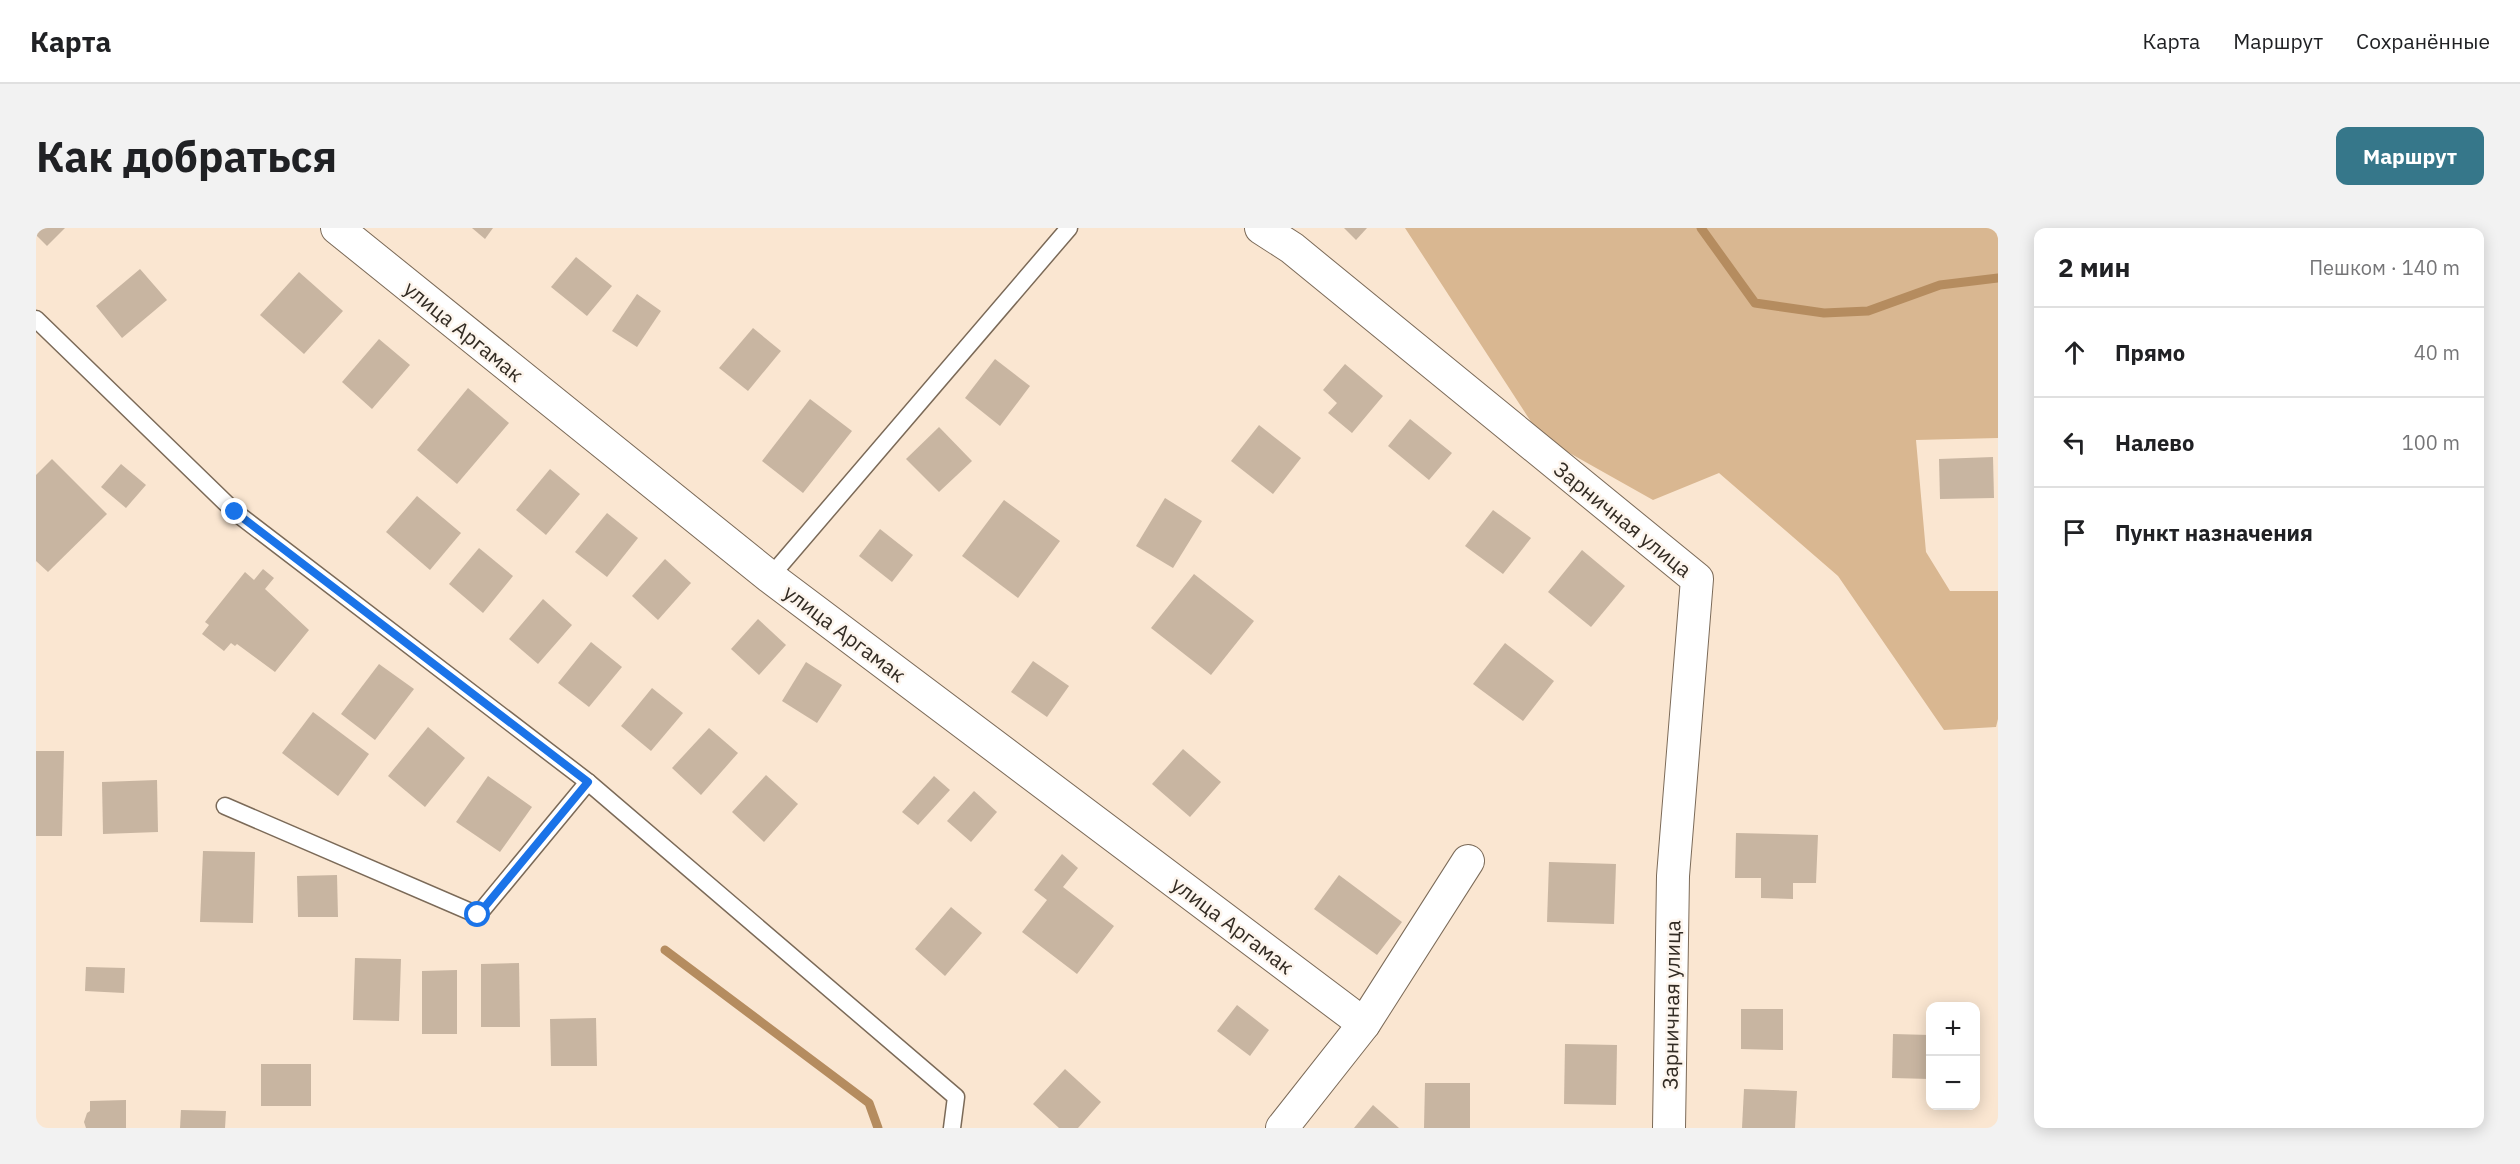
<!DOCTYPE html>
<html lang="ru">
<head>
<meta charset="utf-8">
<style>
	:root { --surface:#fff; --page:#f2f2f2; --text:#202124; --muted:#757577; --line:#e0e0e0; --accent:#36778a }
	body { margin:0; font-family:"IBM Plex Sans",sans-serif; background:var(--page); color:var(--text) }
	.controls { position:absolute; right:18px; bottom:18px; display:grid; overflow:hidden; border-radius:12px; box-shadow:0 3px 15px #0003 }
	.controls button { width:54px; height:54px; display:grid; place-items:center; padding:0; border:0; border-bottom:2px solid var(--line); background:var(--surface); color:var(--text); font:30px sans-serif }
	.stop { position:absolute; width:18px; height:18px; margin:-14px; border:4px solid #1a73e8; border-radius:50%; background:#fff }
	.stop.end { background:#1a73e8; border-color:#fff; box-shadow:0 2px 6px #0008 }
	.list { margin:0; padding:0; list-style:none }
	h2 { display:flex; justify-content:space-between; align-items:center; height:78px; margin:0; padding:0 24px; font-size:26px }
	h2 small { font-size:20px; font-weight:400; color:var(--muted) }
	.list li { display:grid; grid-template-columns:39px 1fr auto; gap:18px; align-items:center; box-sizing:border-box; height:90px; padding:0 24px; border-top:2px solid var(--line) }
	.list b { display:block; font-size:22px; white-space:nowrap }
	.list em { font-size:20px; font-style:normal; color:var(--muted) }
	.icon { flex:none; width:33px; height:33px; fill:none; stroke:currentColor; stroke-width:2; stroke-linecap:round; stroke-linejoin:round }
	.map { position:relative; flex:none; width:1962px; height:900px; overflow:hidden; border-radius:12px }
	header { display:flex; align-items:center; gap:36px; box-sizing:border-box; height:84px; padding:0 30px; background:var(--surface); border-bottom:2px solid var(--line) }
	header strong { font-size:28px }
	nav { display:flex; gap:33px; margin-inline-start:auto; font-size:21px }
	.intro { display:flex; align-items:center; justify-content:space-between; box-sizing:border-box; height:144px; padding:0 36px }
	h1 { margin:0; font-size:42px }
	.button { padding:15px 27px; border-radius:12px; background:var(--accent); color:#fff; font-size:21px; font-weight:700 }
	main { display:flex; gap:36px; padding:0 36px }
	aside { flex:1; background:var(--surface); border-radius:12px; box-shadow:0 3px 15px #0003 }
	.map>svg:first-child { display:block }
	.green { fill:#d9b791 }
	.lines { fill:none; stroke-linecap:round; stroke-linejoin:round }
	.stream { stroke:#b58c5f; stroke-width:9 }
	.building { fill:#c8b5a1 }
	.service-casing { stroke:#7b6a58; stroke-width:19 }
	.minor-casing { stroke:#7b6a58; stroke-width:34 }
	.service { stroke:#fff; stroke-width:16 }
	.minor { stroke:#fff; stroke-width:32 }
	.route { stroke:#1a73e8; stroke-width:8 }
	.labels { text-anchor:middle; dominant-baseline:central; stroke-width:5; stroke-linejoin:round; paint-order:stroke }
	.street-label { font-size:21px; fill:#322b23; stroke:#fdf5ed }
</style>
</head>
<body>
<header>
<strong>Карта</strong>
<nav><a>Карта</a><a>Маршрут</a><a>Сохранённые</a></nav>
</header>
<div class="intro"><h1>Как добраться</h1><a class="button">Маршрут</a></div>
<main>
<div class="map">
<svg width="1962" height="900" viewBox="0 0 1962 900">
	<rect width="100%" height="100%" fill="#fae6d1"/>
	<path class="green" d="M1369,0H1962V210L1880,212L1890,324L1914,363H1962V491L1960,499L1908,502L1802,348L1683,245L1617,272L1505,209Z"/>
	<g class="lines">
		<g class="stream">
			<path d="M1665,0L1719,75L1788,85L1832,83L1904,57L1962,50"/>
			<path d="M629,722L833,875L842,900"/>
		</g>
	</g>
	<g class="building">
		<path d="M0,0H29L11,18L0,7Z"/>
		<path d="M436,0H457L449,11Z"/>
		<path d="M1308,0H1331L1320,12Z"/>
		<path d="M540,29L576,58L551,88L515,59Z"/>
		<path d="M104,41L131,72L86,110L60,78Z"/>
		<path d="M263,44L307,83L268,126L224,87Z"/>
		<path d="M601,66L625,83L601,119L576,103Z"/>
		<path d="M717,100L745,123L712,163L683,140Z"/>
		<path d="M343,111L374,137L336,181L306,154Z"/>
		<path d="M959,131L994,158L964,198L929,170Z"/>
		<path d="M1309,136L1347,168L1316,205L1292,185L1301,175L1287,162Z"/>
		<path d="M432,160L473,195L421,256L381,222Z"/>
		<path d="M774,171L816,203L767,265L726,233Z"/>
		<path d="M1374,191L1416,225L1393,252L1352,218Z"/>
		<path d="M1223,197L1265,230L1237,266L1195,233Z"/>
		<path d="M903,199L936,233L903,264L870,231Z"/>
		<path d="M1957,229L1958,270L1904,271L1903,231Z"/>
		<path d="M16,231L71,286L12,344L0,333V247Z"/>
		<path d="M85,236L110,257L90,280L65,259Z"/>
		<path d="M514,241L544,266L510,307L480,282Z"/>
		<path d="M381,268L425,305L394,342L350,304Z"/>
		<path d="M1129,270L1166,293L1137,340L1100,318Z"/>
		<path d="M968,272L1024,313L982,370L926,328Z"/>
		<path d="M1457,282L1495,310L1467,346L1429,318Z"/>
		<path d="M571,285L602,310L571,349L539,324Z"/>
		<path d="M844,301L877,327L856,354L823,328Z"/>
		<path d="M443,320L477,348L447,385L413,356Z"/>
		<path d="M1546,322L1589,358L1555,399L1512,364Z"/>
		<path d="M629,331L655,355L622,392L596,368Z"/>
		<path d="M227,341L238,350L229,361L273,402L239,444L201,416L199,418L195,415L188,423L166,406L173,397L169,394L209,344L218,352Z"/>
		<path d="M1158,346L1218,393L1175,447L1115,400Z"/>
		<path d="M507,371L536,397L502,436L473,411Z"/>
		<path d="M722,391L750,417L723,447L695,421Z"/>
		<path d="M555,414L586,439L553,479L522,455Z"/>
		<path d="M1469,415L1518,453L1487,493L1437,456Z"/>
		<path d="M997,433L1033,458L1011,489L975,464Z"/>
		<path d="M770,434L806,457L781,495L746,473Z"/>
		<path d="M343,436L378,461L339,512L305,486Z"/>
		<path d="M616,460L647,485L615,523L585,498Z"/>
		<path d="M277,484L333,526L302,568L246,525Z"/>
		<path d="M392,499L429,530L389,579L352,548Z"/>
		<path d="M673,500L702,525L665,567L636,540Z"/>
		<path d="M1147,521L1185,554L1154,589L1116,556Z"/>
		<path d="M0,523H28L26,608H0Z"/>
		<path d="M730,547L762,576L728,614L696,584Z"/>
		<path d="M452,548L496,579L464,624L420,594Z"/>
		<path d="M898,548L914,562L882,597L866,584Z"/>
		<path d="M121,552L122,604L67,606L66,554Z"/>
		<path d="M938,563L961,584L935,614L911,593Z"/>
		<path d="M1700,605L1782,607L1780,655H1757V671L1725,670V650H1699Z"/>
		<path d="M167,623L219,624L217,695L164,694Z"/>
		<path d="M1026,626L1042,640L1027,659L1078,698L1041,746L986,704L1011,672L998,662Z"/>
		<path d="M1513,634L1580,636L1578,696L1511,694Z"/>
		<path d="M301,647L302,689H262L261,648Z"/>
		<path d="M1303,647L1366,694L1341,727L1278,681Z"/>
		<path d="M915,679L946,705L909,748L879,721Z"/>
		<path d="M319,730L365,731L363,793L317,792Z"/>
		<path d="M483,735L484,799H445V736Z"/>
		<path d="M50,739L89,740L88,765L49,763Z"/>
		<path d="M421,742V806H386V743Z"/>
		<path d="M1201,777L1233,802L1214,828L1181,803Z"/>
		<path d="M1705,781H1747V822L1705,821Z"/>
		<path d="M560,790L561,838H515L514,791Z"/>
		<path d="M1857,806L1894,807V851L1856,850Z"/>
		<path d="M1529,816L1581,817L1580,877L1528,876Z"/>
		<rect x="225" y="836" width="50" height="42"/>
		<path d="M1029,841L1065,874L1042,900H1023L997,876Z"/>
		<path d="M1389,855H1434V900H1388Z"/>
		<path d="M1708,861L1761,863L1759,900H1706Z"/>
		<path d="M90,872V900H50L48,894L51,885L54,883V873Z"/>
		<path d="M1337,877L1363,900H1318Z"/>
		<path d="M145,882L190,883L189,900H144Z"/>
	</g>
	<g class="lines">
		<defs>
			<g id="service">
				<path d="M0,91L199,284L552,554L920,869L916,900"/>
				<path d="M734,349L1033,0"/>
				<path d="M189,578L442,687L552,554"/>
			</g>
			<g id="minor">
				<path d="M301,0L734,349L1328,796"/>
				<path d="M1225,0L1256,20L1661,351L1637,648L1633,900"/>
				<path d="M1246,900L1328,796L1432,633"/>
			</g>
		</defs>
		<use href="#service" class="service-casing"/>
		<use href="#minor" class="minor-casing"/>
		<use href="#service" class="service"/>
		<use href="#minor" class="minor"/>
	</g>
	<g class="lines">
		<path class="route" d="M199,284L552,554L442,687"/>
	</g>
	<g class="labels">
		<g class="street-label">
			<text transform="translate(428 103) rotate(39)">улица Аргамак</text>
			<text transform="translate(1587 291) rotate(39)">Зарничная улица</text>
			<text transform="translate(809 405) rotate(37)">улица Аргамак</text>
			<text transform="translate(1197 697) rotate(37)">улица Аргамак</text>
			<text transform="translate(1635 777) rotate(-89)">Зарничная улица</text>
		</g>
	</g>
</svg>
<div class="controls">
<button>+</button>
<button>−</button>
</div>
<div class="stop" style="left:442px;top:687px"></div>
<div class="stop end" style="left:199px;top:284px"></div>
</div>
<aside>
<h2>2 мин<small>Пешком · 140 m</small></h2>
<ul class="list">
<li><svg class="icon" aria-label="ahead" viewBox="0 0 24 24"><path d="M12 20V5M6 11l6-6 6 6"/></svg><div><b>Прямо</b></div><em>40 m</em></li>
<li><svg class="icon" aria-label="left" viewBox="0 0 24 24"><path d="M17 20v-9H6M10 6l-5 5 5 5"/></svg><div><b>Налево</b></div><em>100 m</em></li>
<li><svg class="icon" aria-label="arrive" viewBox="0 0 24 24"><path d="M6 21V4h12l-3 4 3 4H6"/></svg><div><b>Пункт назначения</b></div></li>
</ul>
</aside>
</main>
</body>
</html>
